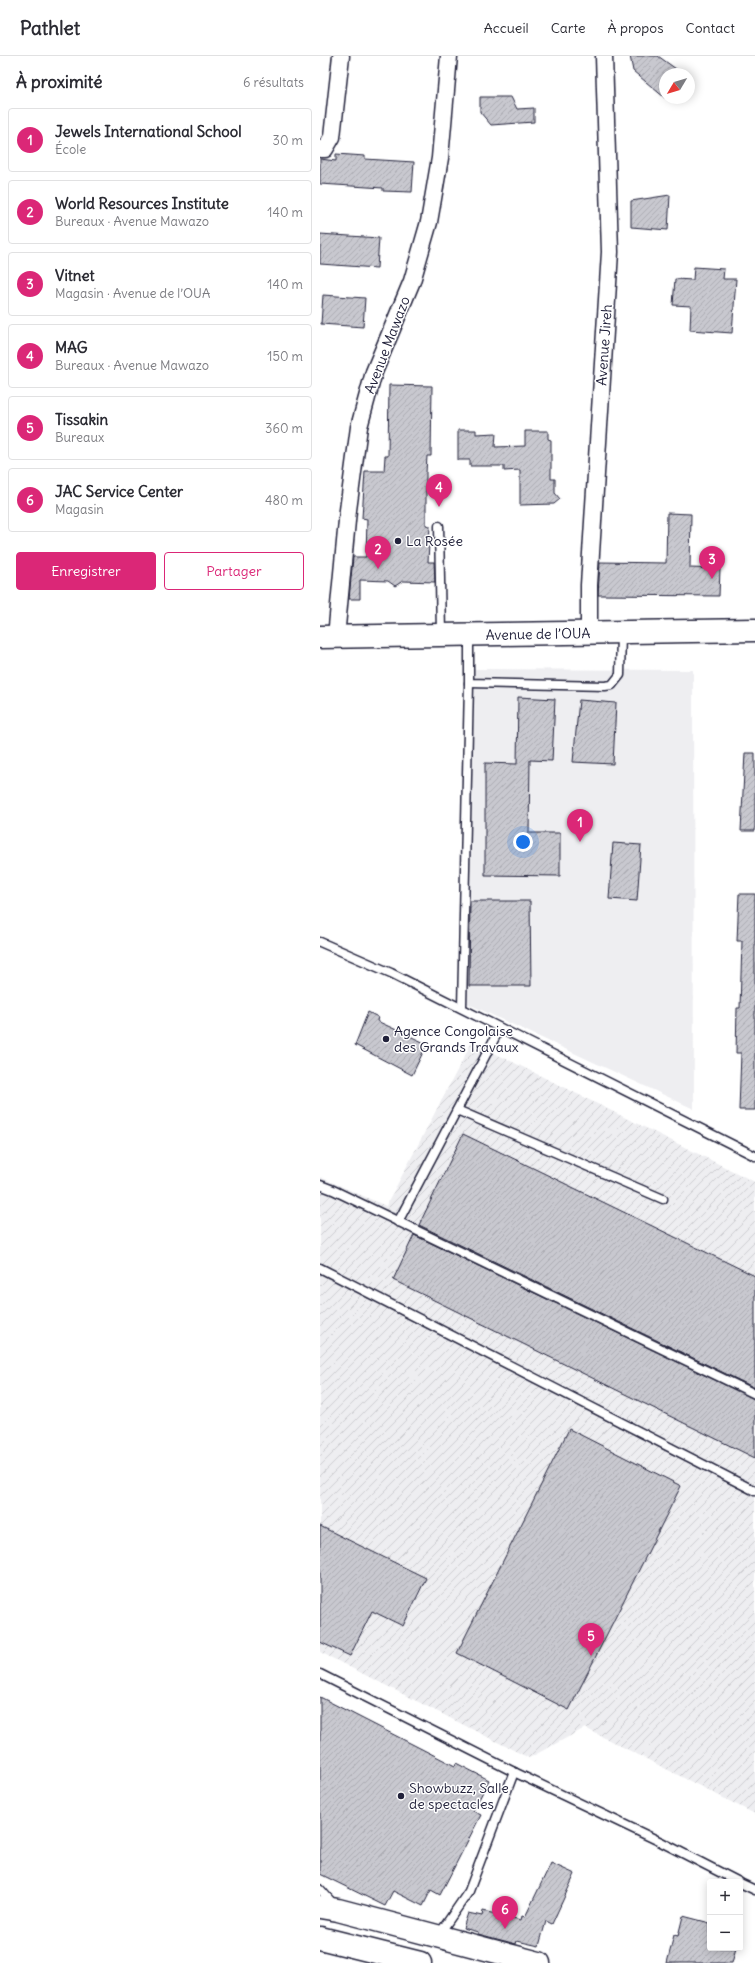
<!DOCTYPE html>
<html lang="fr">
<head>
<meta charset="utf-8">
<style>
	:root { --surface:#fff; --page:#f7f7f7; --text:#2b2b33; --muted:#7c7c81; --line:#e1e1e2; --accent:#db2777 }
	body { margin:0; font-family:Delius,sans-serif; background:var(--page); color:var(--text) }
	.controls { position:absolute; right:12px; bottom:12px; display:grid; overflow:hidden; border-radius:4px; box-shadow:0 2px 10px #0003 }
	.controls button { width:36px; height:36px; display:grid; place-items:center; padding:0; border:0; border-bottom:1px solid var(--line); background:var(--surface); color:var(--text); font:20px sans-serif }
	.compass { position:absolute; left:339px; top:12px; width:36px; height:36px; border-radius:50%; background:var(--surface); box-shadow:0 2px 10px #0003; rotate:232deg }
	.you { position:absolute; left:203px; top:786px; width:14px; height:14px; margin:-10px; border:3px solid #fff; border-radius:50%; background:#1a73e8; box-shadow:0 0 0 6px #1a73e833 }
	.badge { display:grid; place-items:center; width:26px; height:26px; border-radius:50%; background:var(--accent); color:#fff; font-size:13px; font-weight:700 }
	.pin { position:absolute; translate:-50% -33px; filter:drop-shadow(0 1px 2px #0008) }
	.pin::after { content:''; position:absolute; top:21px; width:14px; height:12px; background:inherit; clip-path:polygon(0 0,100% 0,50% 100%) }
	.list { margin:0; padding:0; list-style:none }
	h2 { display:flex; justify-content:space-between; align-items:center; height:52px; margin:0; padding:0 16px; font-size:17px }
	h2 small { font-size:13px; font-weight:400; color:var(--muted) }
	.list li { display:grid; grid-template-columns:26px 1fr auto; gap:12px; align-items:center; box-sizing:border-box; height:64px; margin:0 8px 8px; padding:0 8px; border:1px solid var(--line); border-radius:4px }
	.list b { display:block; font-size:15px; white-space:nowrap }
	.list p { margin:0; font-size:13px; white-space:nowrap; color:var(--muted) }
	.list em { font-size:13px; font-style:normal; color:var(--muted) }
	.actions { display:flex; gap:8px; padding:12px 16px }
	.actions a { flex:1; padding:9px 0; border:1px solid var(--accent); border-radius:4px; text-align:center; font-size:14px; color:var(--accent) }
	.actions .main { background:var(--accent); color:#fff }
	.map { position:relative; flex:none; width:435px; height:1907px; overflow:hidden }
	header { display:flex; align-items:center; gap:24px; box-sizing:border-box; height:56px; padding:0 20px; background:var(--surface); border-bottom:1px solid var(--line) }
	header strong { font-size:19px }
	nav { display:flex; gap:22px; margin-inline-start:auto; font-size:14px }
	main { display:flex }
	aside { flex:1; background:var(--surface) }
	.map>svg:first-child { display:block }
	.built { fill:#eeeef1 }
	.industrial { fill:url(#industrial-furrows) }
	.building { fill:url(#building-hatch); stroke:#22223b }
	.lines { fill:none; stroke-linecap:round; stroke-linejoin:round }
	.lane-casing { stroke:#22223b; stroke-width:11 }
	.street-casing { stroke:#22223b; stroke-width:19 }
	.secondary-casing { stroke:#22223b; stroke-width:25 }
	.primary-casing { stroke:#22223b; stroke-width:25 }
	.lane { stroke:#fff; stroke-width:8 }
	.street { stroke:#fff; stroke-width:16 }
	.secondary { stroke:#fff; stroke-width:22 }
	.primary { stroke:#fff; stroke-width:22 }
	.poi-dot { fill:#22223b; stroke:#fff; stroke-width:1.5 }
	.labels { text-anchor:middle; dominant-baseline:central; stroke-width:3; stroke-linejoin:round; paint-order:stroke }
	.street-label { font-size:14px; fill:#22223b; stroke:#fff }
	.poi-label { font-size:14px; fill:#22223b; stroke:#fff; text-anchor:start }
</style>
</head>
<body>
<header>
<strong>Pathlet</strong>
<nav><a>Accueil</a><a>Carte</a><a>À propos</a><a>Contact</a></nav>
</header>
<main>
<aside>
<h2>À proximité<small>6 résultats</small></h2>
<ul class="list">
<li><span class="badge">1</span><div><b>Jewels International School</b><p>École</p></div><em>30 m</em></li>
<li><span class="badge">2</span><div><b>World Resources Institute</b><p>Bureaux · Avenue Mawazo</p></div><em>140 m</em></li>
<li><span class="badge">3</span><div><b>Vitnet</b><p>Magasin · Avenue de l’OUA</p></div><em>140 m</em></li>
<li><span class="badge">4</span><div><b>MAG</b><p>Bureaux · Avenue Mawazo</p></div><em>150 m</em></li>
<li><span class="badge">5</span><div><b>Tissakin</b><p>Bureaux</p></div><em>360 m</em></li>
<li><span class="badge">6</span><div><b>JAC Service Center</b><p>Magasin</p></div><em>480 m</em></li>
</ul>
<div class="actions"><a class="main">Enregistrer</a><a>Partager</a></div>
</aside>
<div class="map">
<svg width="435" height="1907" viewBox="0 0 435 1907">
	<defs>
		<pattern id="industrial-furrows" width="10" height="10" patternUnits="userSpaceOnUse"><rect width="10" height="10" fill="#eeeef1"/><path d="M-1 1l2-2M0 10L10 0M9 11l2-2" fill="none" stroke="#ccccd0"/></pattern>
		<pattern id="building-hatch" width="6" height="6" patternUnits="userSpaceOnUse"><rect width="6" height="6" fill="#c8c8cf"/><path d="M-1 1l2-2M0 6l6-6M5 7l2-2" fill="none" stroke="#acacb3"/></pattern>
	</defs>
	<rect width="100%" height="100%" fill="#fff"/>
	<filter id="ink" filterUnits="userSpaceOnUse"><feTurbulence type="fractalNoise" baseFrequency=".025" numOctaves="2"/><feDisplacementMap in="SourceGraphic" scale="8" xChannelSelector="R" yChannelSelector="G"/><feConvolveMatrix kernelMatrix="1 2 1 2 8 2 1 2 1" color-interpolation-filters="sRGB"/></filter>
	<g filter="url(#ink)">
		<path class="built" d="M150,613L373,614L374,1053L142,945Z"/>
		<path class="industrial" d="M152,986L435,1126V1758L265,1672L209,1702L0,1596V1121L66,1150Z"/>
		<g class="building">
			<path d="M310,0H338L363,18H345V42L313,15Z"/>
			<path d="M160,41H191L197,53L214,52V66L171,69L160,56Z"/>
			<path d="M16,98L45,100V103L94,106L92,136L63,135V132L0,128V103L16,105Z"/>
			<path d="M350,139L348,174L311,171V145Z"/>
			<path d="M0,178L59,182L57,212L0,208Z"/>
			<path d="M374,211L404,213L403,223H416L412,277L370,274L371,250L353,249L355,223L373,224Z"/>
			<path d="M3,239L45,242L43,271L1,268Z"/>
			<path d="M69,329L112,330L111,400H107L106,417V469L110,470L108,506H114L115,526L83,525L75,530L68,525L40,524V543H29L33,501H46L47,463L42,462L45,415H64L65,400H68Z"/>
			<path d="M138,374H156V378L176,377L175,391L205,390V375H228V383L231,384V423H235V437L240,443L234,448L200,449V414L184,415V410H150V404H138Z"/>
			<path d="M347,457L371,458L370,512L400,513L399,540L278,539L280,506L346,507Z"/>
			<path d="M198,641L235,643L232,705L210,704L209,777H240V820L165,819V707L197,708Z"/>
			<path d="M259,644L296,647L293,708L253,706Z"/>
			<path d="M425,697H435V775H421Z"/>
			<path d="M293,787L321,789L317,845L289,843Z"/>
			<path d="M419,838H435V1054H419L421,997H416L417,952H420L422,885H417Z"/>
			<path d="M150,845H210L211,930H149Z"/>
			<path d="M48,956L58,961L57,965L107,988L92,1019L35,989Z"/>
			<path d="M143,1078L435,1220V1332L99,1169Z"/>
			<path d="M94,1179L435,1343V1402L73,1224Z"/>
			<path d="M249,1373L361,1430L249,1654L137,1597Z"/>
			<path d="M0,1470L106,1522L83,1570L52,1555L30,1600L0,1586Z"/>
			<path d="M0,1641L135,1710L136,1707L169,1724L153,1755L161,1759L120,1839L111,1834L103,1850L73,1835L65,1850L0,1818Z"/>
			<path d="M231,1807L255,1818L232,1868L226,1865L219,1890L197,1885L196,1888L158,1878V1876L143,1872L148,1857L162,1860L163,1855L201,1864L202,1860L205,1861Z"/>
			<path d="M363,1860L390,1867V1892H416L412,1907H347L354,1879L358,1880Z"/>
		</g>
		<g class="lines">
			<defs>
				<g id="lane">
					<path d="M119,470L121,578"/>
					<path d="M149,580V627L285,630L292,629L300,619L301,577"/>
					<path d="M0,886L71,917L435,1100"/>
					<path d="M142,952L149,627"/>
					<path d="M137,1054L343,1143"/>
					<path d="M0,1129L13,1134L435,1338"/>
					<path d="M78,1166L180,972"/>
					<path d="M0,1212L435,1435"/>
					<path d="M0,1618L194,1716L341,1786L419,1826"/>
					<path d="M420,1827L435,1834"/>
					<path d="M0,1833L14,1849"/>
					<path d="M118,1880L149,1835L194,1716"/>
				</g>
				<g id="street">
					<path d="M0,93H5L12,81L21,0"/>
					<path d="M269,577V529L290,196L284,0"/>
					<path d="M16,581L28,454L39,371L54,316L92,225L109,166L120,102L129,0"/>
				</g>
				<path id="secondary" d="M0,581L435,574"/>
				<g id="primary">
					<path d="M0,1851L18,1854L219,1907"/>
					<path d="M0,1882L100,1907"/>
				</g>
			</defs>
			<use href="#lane" class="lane-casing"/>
			<use href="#street" class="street-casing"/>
			<use href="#secondary" class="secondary-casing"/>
			<use href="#primary" class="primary-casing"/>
			<use href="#lane" class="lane"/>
			<use href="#street" class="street"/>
			<use href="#secondary" class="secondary"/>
			<use href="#primary" class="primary"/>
		</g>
	</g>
	<g class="poi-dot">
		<circle cx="78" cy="485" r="4"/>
		<circle cx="66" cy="983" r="4"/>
		<circle cx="81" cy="1740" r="4"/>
	</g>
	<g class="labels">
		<g class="street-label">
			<text transform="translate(67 289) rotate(-69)">Avenue Mawazo</text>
			<text transform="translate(284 289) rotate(-86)">Avenue Jireh</text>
			<text transform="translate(218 578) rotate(-1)">Avenue de l’OUA</text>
		</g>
		<g class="poi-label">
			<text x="86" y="485">La Rosée</text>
			<text x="74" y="975">Agence Congolaise<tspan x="74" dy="16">des Grands Travaux</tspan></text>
			<text x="89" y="1732">Showbuzz, Salle<tspan x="89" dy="16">de spectacles</tspan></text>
		</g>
	</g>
</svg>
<div class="controls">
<button>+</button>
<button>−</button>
</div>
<svg class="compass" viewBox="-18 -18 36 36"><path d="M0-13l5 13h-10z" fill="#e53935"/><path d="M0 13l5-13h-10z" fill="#7c7c81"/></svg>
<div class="you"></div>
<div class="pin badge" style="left:260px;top:786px">1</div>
<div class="pin badge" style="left:58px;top:513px">2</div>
<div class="pin badge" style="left:392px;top:523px">3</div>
<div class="pin badge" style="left:119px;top:451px">4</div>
<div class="pin badge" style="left:271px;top:1600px">5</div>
<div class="pin badge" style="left:185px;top:1873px">6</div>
</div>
</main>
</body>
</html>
